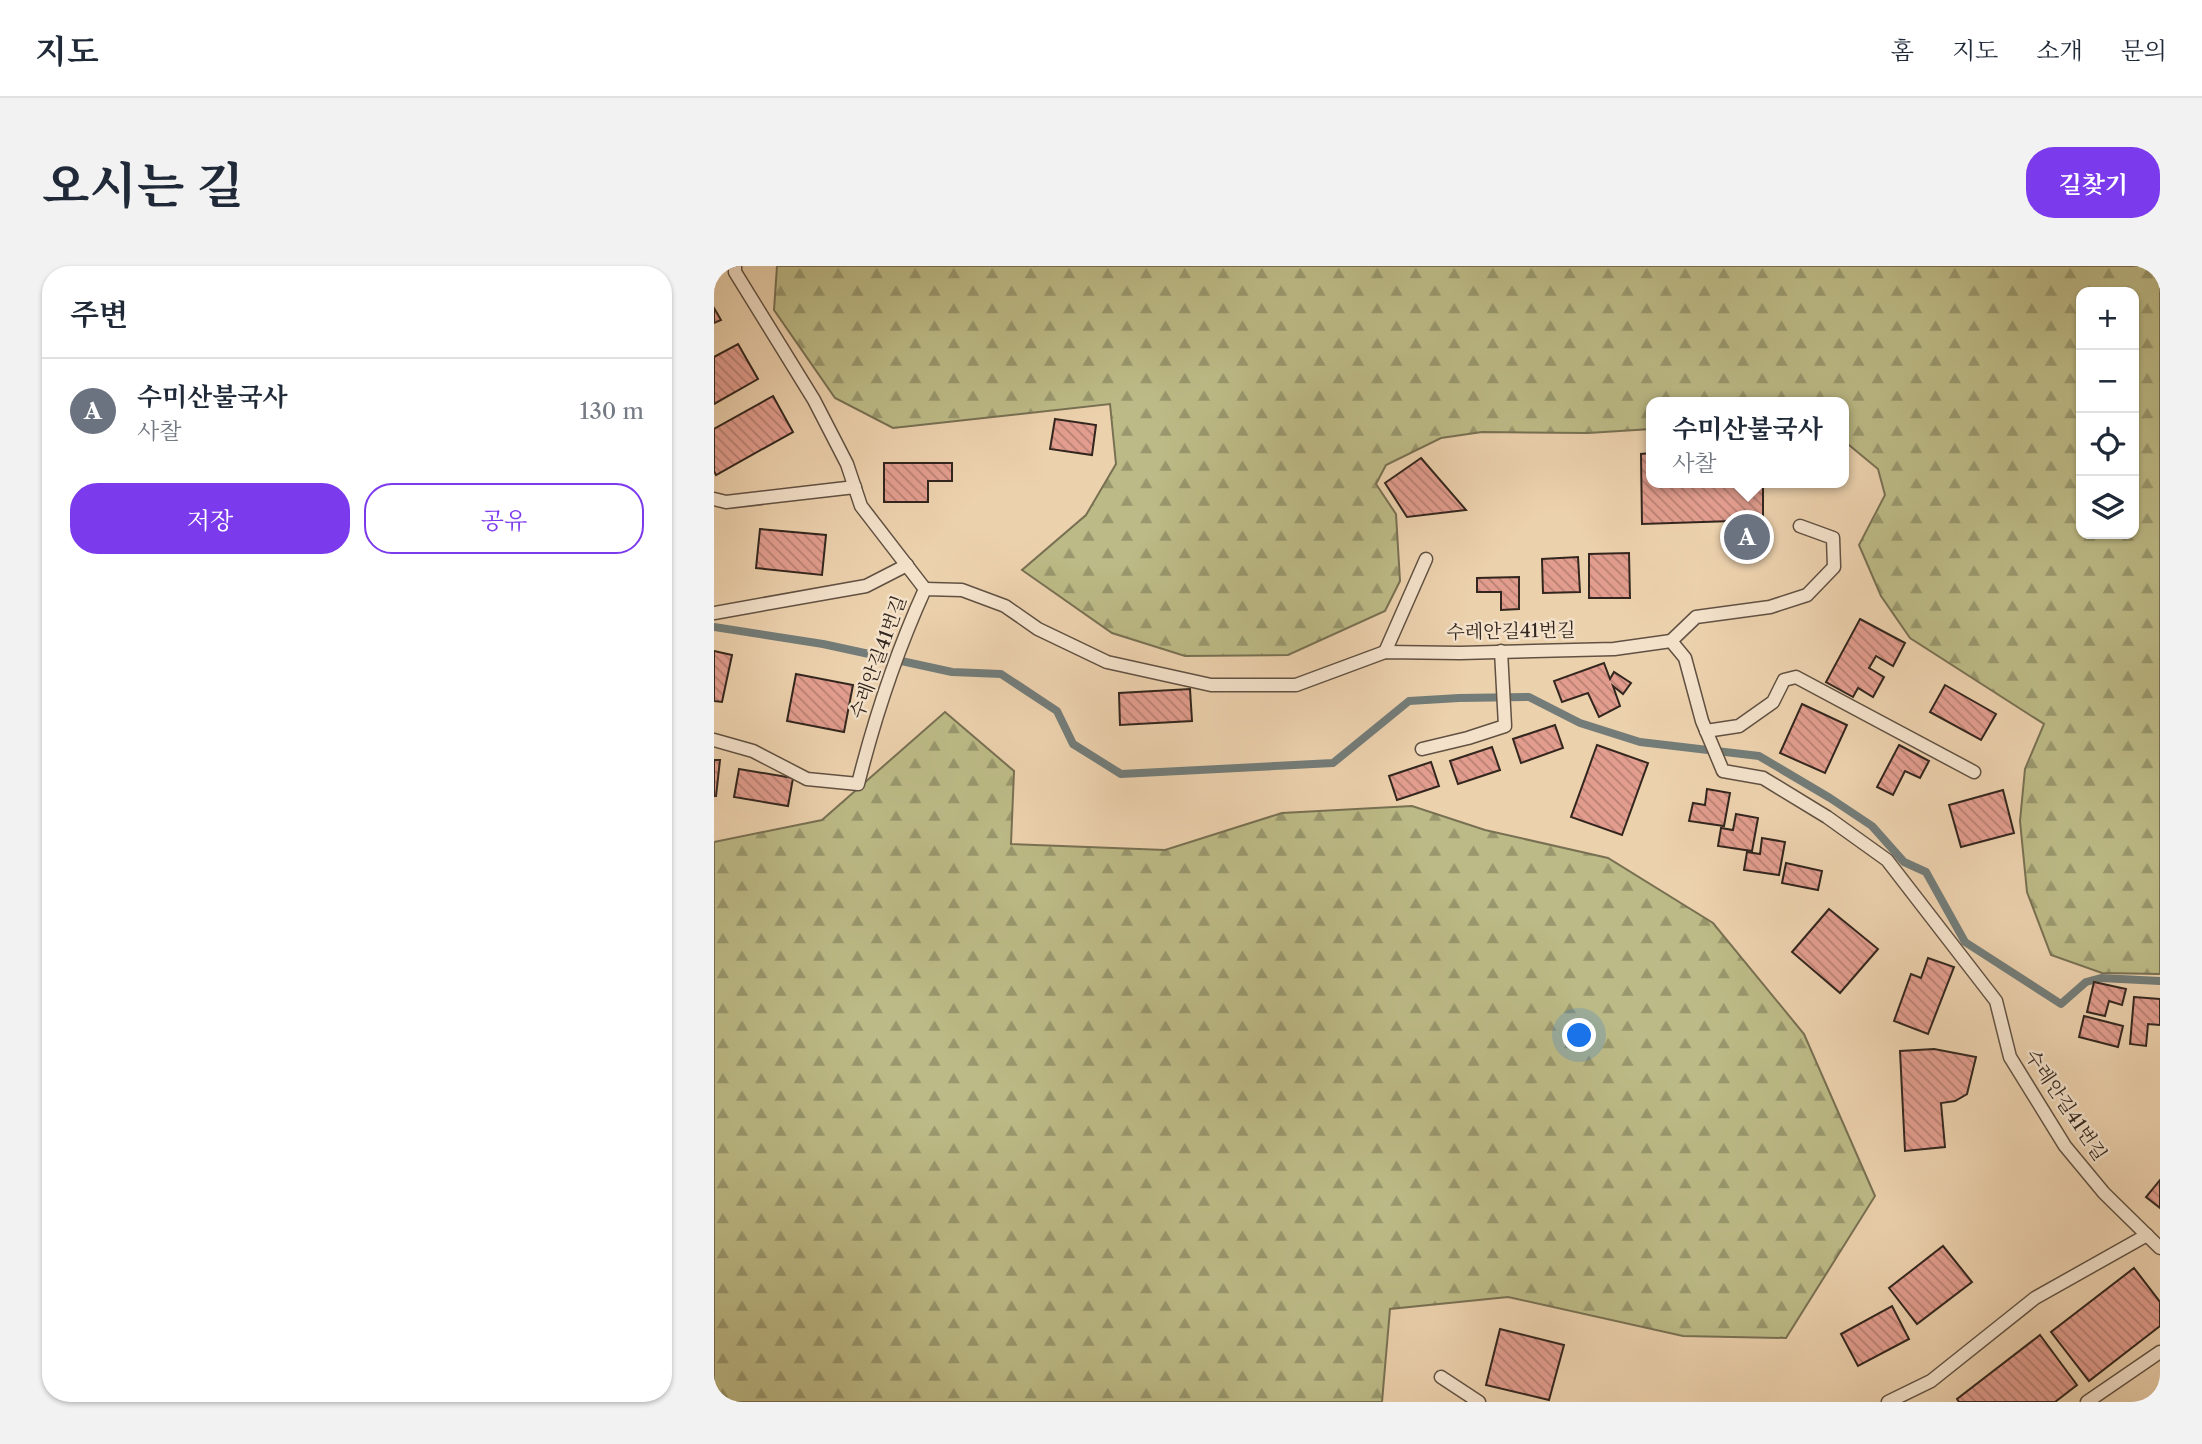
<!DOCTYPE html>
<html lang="ko">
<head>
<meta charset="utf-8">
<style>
	:root { --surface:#fff; --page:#f2f2f3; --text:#1f2937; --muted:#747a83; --line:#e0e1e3; --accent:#7c3aed }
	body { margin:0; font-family:"Libre Caslon Text","Noto Serif KR",serif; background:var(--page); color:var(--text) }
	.controls { position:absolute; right:21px; top:21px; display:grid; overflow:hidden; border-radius:14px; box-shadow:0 2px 5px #0004 }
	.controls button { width:63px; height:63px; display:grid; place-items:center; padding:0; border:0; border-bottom:2px solid var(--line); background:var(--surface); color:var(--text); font:35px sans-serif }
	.you { position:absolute; left:866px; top:770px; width:24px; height:24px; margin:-18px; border:5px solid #fff; border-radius:50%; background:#1a73e8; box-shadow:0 0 0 10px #1a73e833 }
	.badge { display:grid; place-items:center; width:46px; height:46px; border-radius:50%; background:var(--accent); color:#fff; font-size:23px; font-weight:700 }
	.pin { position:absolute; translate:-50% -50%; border:4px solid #fff; box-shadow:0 2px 7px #0006 }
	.popup { position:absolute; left:932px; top:131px; width:203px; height:91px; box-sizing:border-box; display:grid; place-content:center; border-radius:14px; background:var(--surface); filter:drop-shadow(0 2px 5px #0005); font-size:23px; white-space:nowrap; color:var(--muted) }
	.popup b { font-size:26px; color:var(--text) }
	.popup::after { content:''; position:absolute; left:50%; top:100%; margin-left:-14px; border:14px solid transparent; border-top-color:var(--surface) }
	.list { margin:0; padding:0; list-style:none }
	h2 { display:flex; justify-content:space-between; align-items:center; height:91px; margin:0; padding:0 28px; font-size:30px }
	h2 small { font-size:23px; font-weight:400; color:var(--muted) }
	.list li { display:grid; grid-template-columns:46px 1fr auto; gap:21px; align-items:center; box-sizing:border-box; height:105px; padding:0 28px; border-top:2px solid var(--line) }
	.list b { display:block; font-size:26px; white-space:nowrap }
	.list p { margin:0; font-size:23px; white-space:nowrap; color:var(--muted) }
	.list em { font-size:23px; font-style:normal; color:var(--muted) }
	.actions { display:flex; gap:14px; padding:21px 28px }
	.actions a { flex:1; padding:16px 0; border:2px solid var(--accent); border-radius:28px; text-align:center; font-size:24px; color:var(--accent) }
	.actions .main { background:var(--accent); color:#fff }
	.icon { flex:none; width:38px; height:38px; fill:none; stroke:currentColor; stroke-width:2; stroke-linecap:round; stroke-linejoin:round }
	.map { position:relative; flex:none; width:1446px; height:1136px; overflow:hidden; border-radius:28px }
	header { display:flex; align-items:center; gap:42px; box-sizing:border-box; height:98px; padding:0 35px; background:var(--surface); border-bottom:2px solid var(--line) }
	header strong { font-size:33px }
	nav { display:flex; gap:38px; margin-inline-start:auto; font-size:24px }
	.intro { display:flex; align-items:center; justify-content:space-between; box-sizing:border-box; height:168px; padding:0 42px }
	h1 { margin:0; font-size:49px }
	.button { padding:18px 32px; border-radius:28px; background:var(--accent); color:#fff; font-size:24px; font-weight:700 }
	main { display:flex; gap:42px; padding:0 42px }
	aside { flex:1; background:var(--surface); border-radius:28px; box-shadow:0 2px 5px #0004 }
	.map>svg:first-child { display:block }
	.forest { fill:url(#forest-firs); stroke:#787052; stroke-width:2; fill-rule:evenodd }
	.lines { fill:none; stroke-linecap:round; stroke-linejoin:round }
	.stream { stroke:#737c78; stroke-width:8 }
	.building { fill:url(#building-back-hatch); stroke:#33261e; stroke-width:2 }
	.lane-casing { stroke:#615142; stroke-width:15 }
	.lane { stroke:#f3e1ca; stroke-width:12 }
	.labels { text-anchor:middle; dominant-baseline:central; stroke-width:5; stroke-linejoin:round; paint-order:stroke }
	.street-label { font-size:19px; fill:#33261e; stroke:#f3e1ca }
</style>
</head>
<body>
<header>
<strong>지도</strong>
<nav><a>홈</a><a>지도</a><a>소개</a><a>문의</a></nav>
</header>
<div class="intro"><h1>오시는 길</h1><a class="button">길찾기</a></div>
<main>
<aside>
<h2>주변<small></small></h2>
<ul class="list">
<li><span class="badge" style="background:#6b7280">A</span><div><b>수미산불국사</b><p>사찰</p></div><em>130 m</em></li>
</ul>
<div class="actions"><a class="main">저장</a><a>공유</a></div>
</aside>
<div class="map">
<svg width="1446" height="1136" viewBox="0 0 1446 1136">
	<defs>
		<pattern id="forest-firs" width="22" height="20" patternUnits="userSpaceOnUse" patternTransform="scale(1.75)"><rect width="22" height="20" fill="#bcba86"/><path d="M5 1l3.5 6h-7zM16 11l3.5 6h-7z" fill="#99976d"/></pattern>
		<pattern id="building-back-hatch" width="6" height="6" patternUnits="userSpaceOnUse" patternTransform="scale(1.75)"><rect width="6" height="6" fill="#e29d8e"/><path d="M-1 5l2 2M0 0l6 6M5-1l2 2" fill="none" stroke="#b88073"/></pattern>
	</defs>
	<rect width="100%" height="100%" fill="#ecd1ad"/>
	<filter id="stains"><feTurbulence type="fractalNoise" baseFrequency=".00286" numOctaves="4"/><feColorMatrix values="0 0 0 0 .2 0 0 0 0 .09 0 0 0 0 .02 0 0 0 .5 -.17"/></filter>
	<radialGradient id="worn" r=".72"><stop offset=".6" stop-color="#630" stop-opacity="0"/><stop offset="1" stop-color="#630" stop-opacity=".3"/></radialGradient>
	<g class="forest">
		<path d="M63,0H1446V708L1388,707L1337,689L1313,626L1306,555L1311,503L1330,458L1196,372L1167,330L1145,279L1171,229L1164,203L1129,174V136H937V163L874,167L768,166L727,172L672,199L662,218L682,248L686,315L671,345L574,389L471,390L398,367L308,304L372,249L402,198L396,138L179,162L121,132L60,44ZM1367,26H1420V268H1367Z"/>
		<path d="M231,446L300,505L297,578L451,584L568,547L698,540L771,564L894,592L999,657L1090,768L1161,930L1072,1072L969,1070L794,1031L676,1043L668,1136H0V576L108,554Z"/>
	</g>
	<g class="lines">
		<g class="stream">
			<path d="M0,361L109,378L238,406L287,408L343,445L359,478L407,508L619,497L695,435L745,432L815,431L866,457L926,476L1045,490L1116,532L1158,560L1190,596L1212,606L1251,676L1347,738L1372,716L1387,712L1446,715"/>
			<path d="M1436,1136L1446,1128"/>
		</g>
	</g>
	<g class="building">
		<path d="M0,42L7,54L0,57Z"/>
		<path d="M24,78L44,113L0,138V91Z"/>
		<path d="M59,130L79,166L2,209L0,205V163Z"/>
		<path d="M341,153L382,159L378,189L336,183Z"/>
		<path d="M937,187V217H1049V254L928,258L927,188Z"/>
		<path d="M707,192L752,244L693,251L671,217Z"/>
		<path d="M170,197H238V215H214V236H170Z"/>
		<path d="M46,263L112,269L108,309L42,302Z"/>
		<path d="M915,287L916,332H875V288Z"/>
		<path d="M864,291L866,326L829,327L828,293Z"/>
		<path d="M805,311V343L787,344V326H763V312Z"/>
		<path d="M1146,353L1191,377L1179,400L1162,390L1155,402L1170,411L1159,431L1144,422L1139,431L1112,416Z"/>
		<path d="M0,385L18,389L8,436L0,435Z"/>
		<path d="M890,397L896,413L900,406L917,417L909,428L899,420L906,440L885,451L874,427L848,436L840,415Z"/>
		<path d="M82,408L139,419L130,466L73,455Z"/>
		<path d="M1231,419L1282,448L1267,474L1216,446Z"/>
		<path d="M476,423L478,455L406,459L405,427Z"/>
		<path d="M1088,438L1133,459L1111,507L1066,487Z"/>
		<path d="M841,459L849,482L807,497L799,473Z"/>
		<path d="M883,479L934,497L908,569L857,551Z"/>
		<path d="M1185,479L1215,495L1206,512L1191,505L1179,529L1163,521Z"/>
		<path d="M778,481L786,504L744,518L736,495Z"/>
		<path d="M0,494H6L2,530H0Z"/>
		<path d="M717,496L725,520L683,534L675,510Z"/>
		<path d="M25,503L79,512L74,540L20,531Z"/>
		<path d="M993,523L1016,527L1010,560L975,555L979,537L991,539Z"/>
		<path d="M1289,524L1300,567L1247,581L1235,539Z"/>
		<path d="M1022,548L1044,552L1038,585L1004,580L1007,562L1019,564Z"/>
		<path d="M1048,572L1071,576L1065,609L1030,604L1033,586L1046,588Z"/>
		<path d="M1072,597L1108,605L1104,624L1068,617Z"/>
		<path d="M1115,643L1164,683L1126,727L1078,686Z"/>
		<path d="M1214,692L1240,701L1214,768L1180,755L1197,708L1207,712Z"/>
		<path d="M1380,716L1412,723L1408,739L1395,735L1391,750L1373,746Z"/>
		<path d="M1420,731L1446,733V759L1434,758L1432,780L1416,778Z"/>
		<path d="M1370,750L1409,760L1404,781L1365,771Z"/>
		<path d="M1220,783L1262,791L1253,828L1241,835L1227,837L1231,881L1191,885L1186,785Z"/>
		<path d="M1446,914V942L1432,931Z"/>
		<path d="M1229,980L1258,1016L1203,1058L1175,1022Z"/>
		<path d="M1420,1002L1446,1036V1060L1375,1115L1337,1066Z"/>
		<path d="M1178,1040L1195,1073L1144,1100L1127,1068Z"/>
		<path d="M786,1063L850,1079L835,1134L772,1119Z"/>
		<path d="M1326,1069L1363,1119L1341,1136H1245L1243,1133Z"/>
	</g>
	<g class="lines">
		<defs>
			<g id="lane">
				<path d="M21,0V6L100,134L133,198L147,240L211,323"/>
				<path d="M0,1L2,0"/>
				<path d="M0,233L12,236L141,221"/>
				<path d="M0,347L152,320L193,299"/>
				<path d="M957,375L982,351L1056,341L1093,329L1120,301L1119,272L1086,260"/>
				<path d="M671,386L712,293"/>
				<path d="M992,465L1025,460L1059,436L1070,414L1082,411L1260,506"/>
				<path d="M0,474L39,485L93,513L144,518C161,450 182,387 211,323L248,324L291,340L324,363L393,396L497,419H582L671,386L746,387L900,383L957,375L971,392L988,455L1009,505L1049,512L1113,551L1173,594L1282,735L1296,791L1351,880L1390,927L1446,982"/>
				<path d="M708,483L754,472L791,460L787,385"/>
				<path d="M727,1111L765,1136"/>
				<path d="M1174,1136L1217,1115L1321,1032L1433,969"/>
				<path d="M1373,1136L1446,1086"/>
			</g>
		</defs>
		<use href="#lane" class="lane-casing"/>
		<use href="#lane" class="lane"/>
	</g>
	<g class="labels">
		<g class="street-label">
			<text transform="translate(797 365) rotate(-1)">수레안길41번길</text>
			<text transform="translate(164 391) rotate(-70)">수레안길41번길</text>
			<text transform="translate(1352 839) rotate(56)">수레안길41번길</text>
		</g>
	</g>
	<rect width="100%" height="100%" filter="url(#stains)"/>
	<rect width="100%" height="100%" fill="url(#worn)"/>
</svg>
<div class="controls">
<button>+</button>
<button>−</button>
<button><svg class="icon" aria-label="locate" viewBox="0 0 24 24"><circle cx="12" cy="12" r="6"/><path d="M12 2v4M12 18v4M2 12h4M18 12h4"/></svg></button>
<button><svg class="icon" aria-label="layers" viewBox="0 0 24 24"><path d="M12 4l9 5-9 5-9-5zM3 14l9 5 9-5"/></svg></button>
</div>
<div class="you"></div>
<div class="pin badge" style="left:1033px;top:271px;background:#6b7280">A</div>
<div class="popup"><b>수미산불국사</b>사찰</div>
</div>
</main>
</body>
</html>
